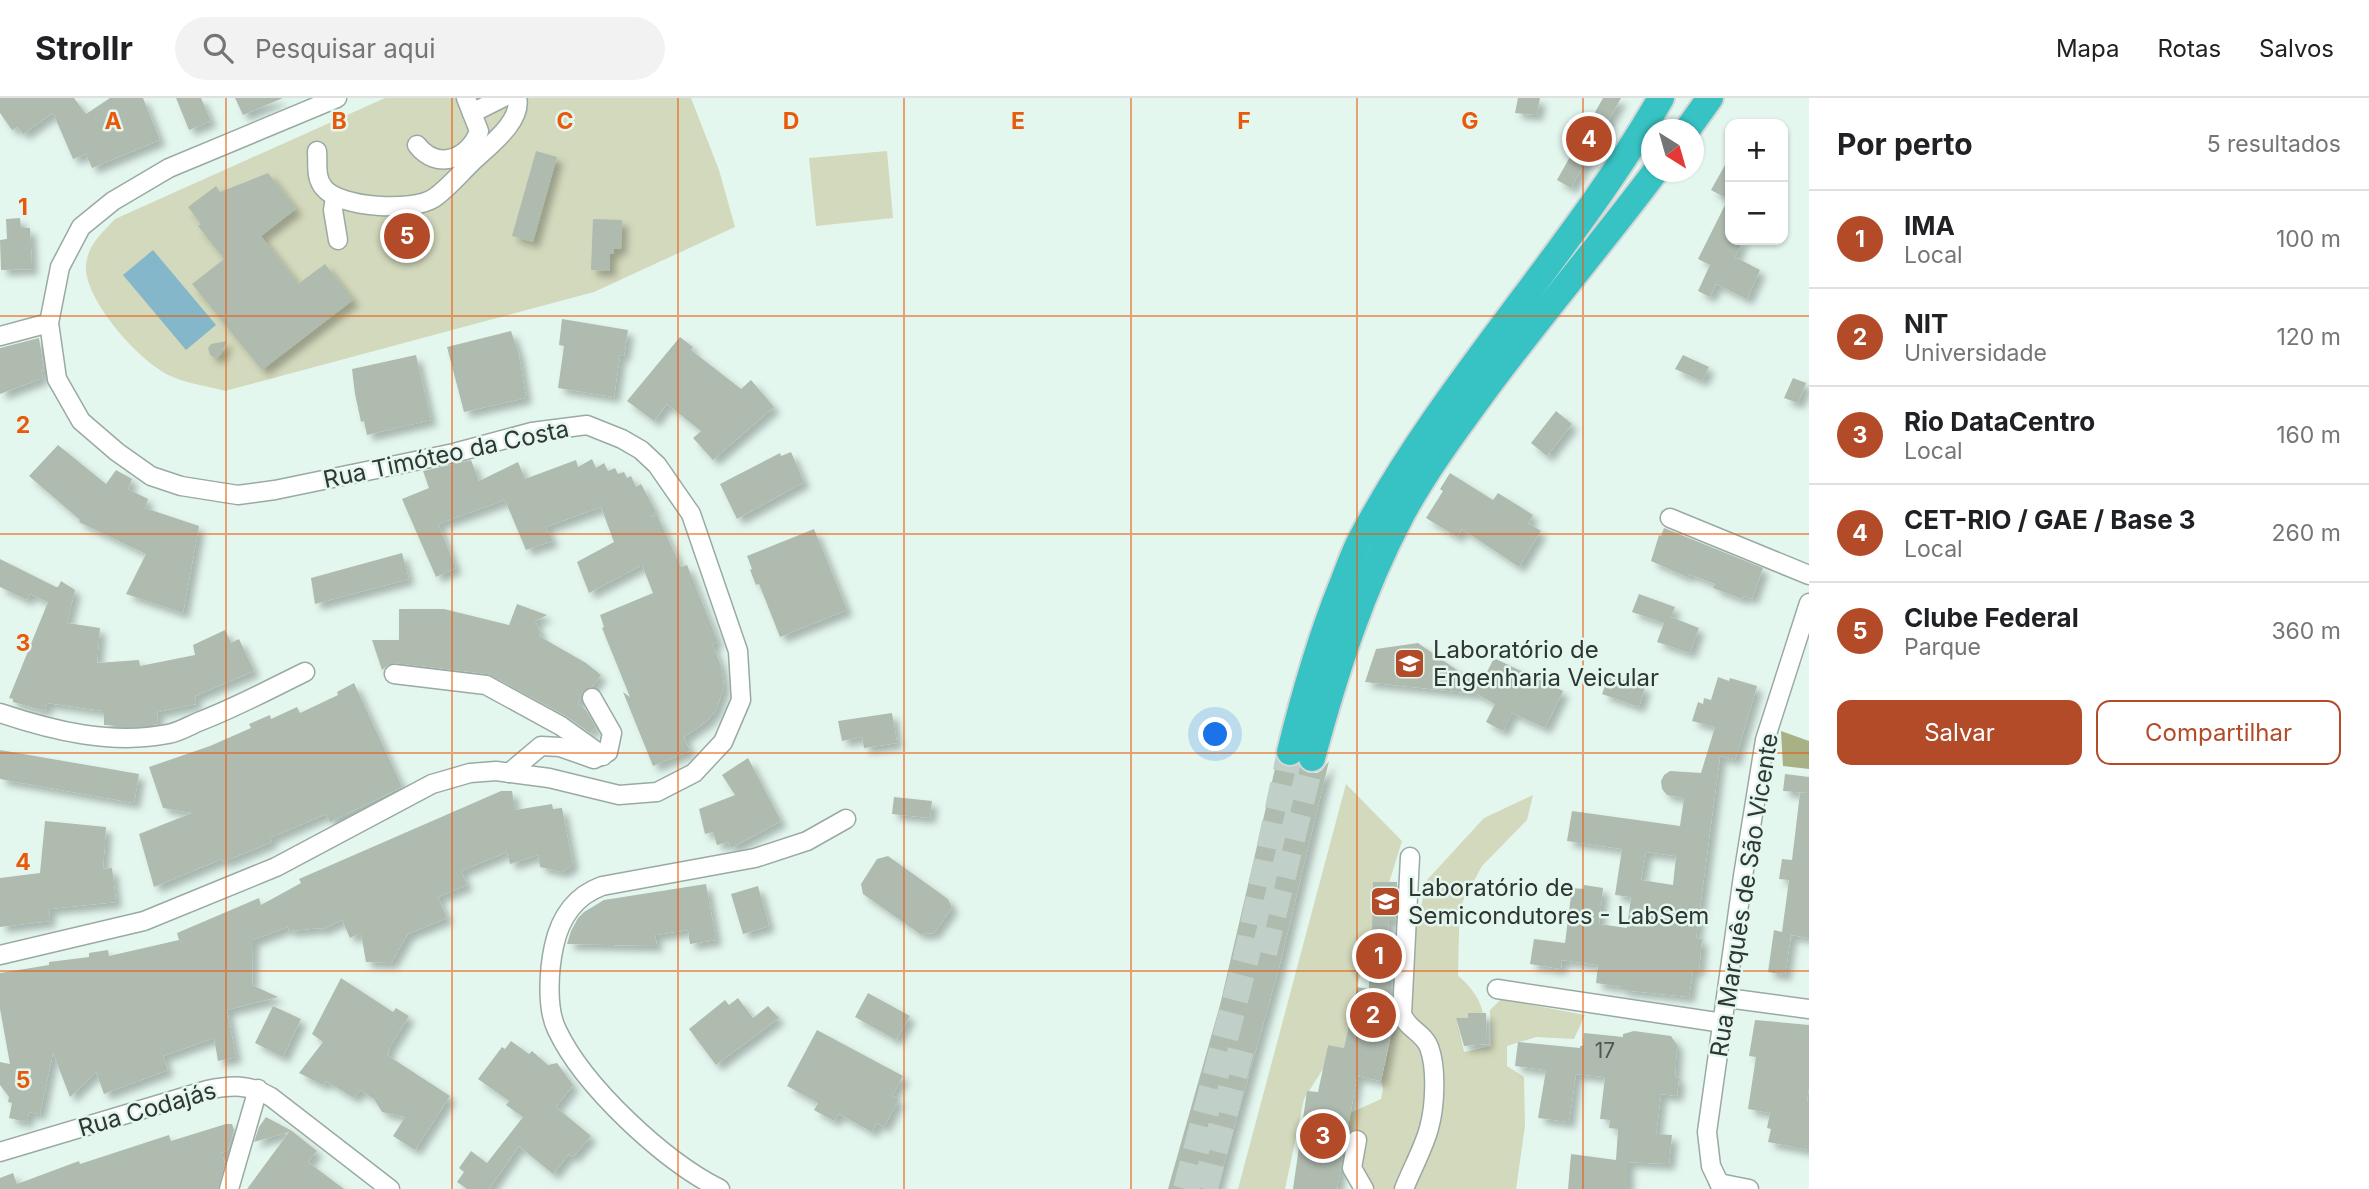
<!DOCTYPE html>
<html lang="pt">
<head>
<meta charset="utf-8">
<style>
	:root { --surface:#fff; --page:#f2f2f2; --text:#202124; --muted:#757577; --line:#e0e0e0; --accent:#b34b28 }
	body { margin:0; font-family:Inter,sans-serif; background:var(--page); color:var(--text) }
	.controls { position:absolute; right:21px; top:21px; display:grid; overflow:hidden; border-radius:14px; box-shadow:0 2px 5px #0004 }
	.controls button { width:63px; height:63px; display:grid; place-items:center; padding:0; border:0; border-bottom:2px solid var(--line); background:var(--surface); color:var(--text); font:35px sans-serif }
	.compass { position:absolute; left:1641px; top:21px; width:63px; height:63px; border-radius:50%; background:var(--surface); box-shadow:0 2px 5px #0004; rotate:143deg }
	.you { position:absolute; left:1216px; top:637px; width:24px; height:24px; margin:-18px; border:5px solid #fff; border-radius:50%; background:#1a73e8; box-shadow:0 0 0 10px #1a73e833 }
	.badge { display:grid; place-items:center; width:46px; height:46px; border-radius:50%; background:var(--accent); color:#fff; font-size:23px; font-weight:700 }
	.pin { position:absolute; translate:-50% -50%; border:4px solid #fff; box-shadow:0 2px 7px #0006 }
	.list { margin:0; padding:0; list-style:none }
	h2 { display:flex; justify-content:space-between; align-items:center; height:91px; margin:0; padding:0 28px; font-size:30px }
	h2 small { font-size:23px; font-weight:400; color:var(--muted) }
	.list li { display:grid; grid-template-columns:46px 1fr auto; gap:21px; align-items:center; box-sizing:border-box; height:98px; padding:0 28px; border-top:2px solid var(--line) }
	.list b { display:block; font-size:26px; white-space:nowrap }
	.list p { margin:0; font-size:23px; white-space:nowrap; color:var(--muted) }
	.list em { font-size:23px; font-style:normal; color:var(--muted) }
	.actions { display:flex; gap:14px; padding:21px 28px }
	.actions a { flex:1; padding:16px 0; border:2px solid var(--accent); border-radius:14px; text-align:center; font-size:24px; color:var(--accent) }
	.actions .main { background:var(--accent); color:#fff }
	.icon { flex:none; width:38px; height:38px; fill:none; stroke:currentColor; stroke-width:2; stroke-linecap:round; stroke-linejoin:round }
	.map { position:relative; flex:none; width:1809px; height:1091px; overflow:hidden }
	header { display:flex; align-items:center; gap:42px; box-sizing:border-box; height:98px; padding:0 35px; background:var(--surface); border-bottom:2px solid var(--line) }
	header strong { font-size:33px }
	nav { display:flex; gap:38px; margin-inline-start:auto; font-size:24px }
	.search { width:490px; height:63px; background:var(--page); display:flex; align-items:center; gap:18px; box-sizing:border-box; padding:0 24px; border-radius:38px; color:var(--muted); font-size:26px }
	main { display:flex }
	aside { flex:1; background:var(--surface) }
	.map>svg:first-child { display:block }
	.green { fill:#d3d9bc }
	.forest { fill:#a8b185 }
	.water { fill:#83b7c9 }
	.building { fill:#afbbae; fill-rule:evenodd; filter:url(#shadow) }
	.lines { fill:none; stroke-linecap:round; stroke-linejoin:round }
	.highway-tunnel { stroke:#c0d0c9; stroke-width:26; stroke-dasharray:26 13; stroke-linecap:butt }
	.minor-casing { stroke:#99aaa3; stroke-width:21 }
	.highway-casing { stroke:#d5d7d6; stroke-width:30 }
	.minor { stroke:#fff; stroke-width:18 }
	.highway { stroke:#37c3c3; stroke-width:26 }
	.grid { fill:none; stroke:#e8590c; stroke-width:2; stroke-opacity:0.55 }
	.labels { text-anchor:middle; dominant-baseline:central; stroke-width:5; stroke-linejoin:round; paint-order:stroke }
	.number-label { font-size:21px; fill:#4f5752 }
	.street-label { font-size:24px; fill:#2f3633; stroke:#e4f7ef }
	.poi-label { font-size:24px; fill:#2f3633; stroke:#e4f7ef; text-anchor:start }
	.grid-label { font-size:23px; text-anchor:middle; font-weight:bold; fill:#e8590c; stroke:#e4f7ef; stroke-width:5; stroke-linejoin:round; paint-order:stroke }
</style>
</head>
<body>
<header>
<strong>Strollr</strong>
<div class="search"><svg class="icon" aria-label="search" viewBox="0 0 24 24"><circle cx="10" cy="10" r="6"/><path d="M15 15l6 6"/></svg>Pesquisar aqui</div>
<nav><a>Mapa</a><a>Rotas</a><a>Salvos</a></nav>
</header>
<main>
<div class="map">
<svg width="1809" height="1091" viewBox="0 0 1809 1091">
	<defs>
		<filter id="shadow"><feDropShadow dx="6" dy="6" stdDeviation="3.5" flood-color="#0004"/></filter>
	</defs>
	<rect width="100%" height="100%" fill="#e4f7ef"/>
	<g class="green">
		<path d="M385,0H691L719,72L735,129L594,194L225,293C208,288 189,286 173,279C142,267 86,204 86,170C86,148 102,135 115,121Z"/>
		<path d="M887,53L893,120L816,128L809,60Z"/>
		<path d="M1346,686L1402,743L1357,888L1344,950L1328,947L1323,971L1304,1001L1285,1091H1238Z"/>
		<path d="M1533,697L1527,722L1482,768L1463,803L1459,832L1458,878C1470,887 1480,901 1483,915H1468V920H1456L1464,954L1491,948L1490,912L1501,901L1585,917L1574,941L1536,939L1507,948V968L1524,979L1525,1028L1516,1091H1369L1354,1068L1342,1061L1350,1015L1381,1001L1383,991L1381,983L1427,782L1484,720Z"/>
	</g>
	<path class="forest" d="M1781,633L1809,643V671L1783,668Z"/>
	<path class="water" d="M153,152L216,227L186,252L123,177Z"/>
	<g class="building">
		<path d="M0,0H74L86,16L110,0H143L160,42L92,70L86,56L73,61L53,15L23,36L17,29L12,32L0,15Z"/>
		<path d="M176,0H201L211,23L189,32Z"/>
		<path d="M235,0H283L243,17Z"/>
		<path d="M1518,0H1540L1537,17L1515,15Z"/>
		<path d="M1603,0H1621L1571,90L1557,82Z"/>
		<path d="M536,53L557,59L533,144L512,138Z"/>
		<path d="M1730,58V142H1743L1735,159L1760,172L1747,201L1716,186L1710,199L1698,193L1710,167L1698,161L1728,101L1711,92Z"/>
		<path d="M268,75L296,111L261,138L298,186L325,166L353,202L262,272L192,186L224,161L198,128L201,126L188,109L216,88L220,94Z"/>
		<path d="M20,120L21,130H30L32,171L1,172L0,142L7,141L6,121Z"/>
		<path d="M593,121L622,122L621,151H614V156H610V173L591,172Z"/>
		<path d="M562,221L628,232L624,258L620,257L614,299L558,290L564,248L559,247Z"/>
		<path d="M511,233L519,257L526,300L464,314L447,249Z"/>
		<path d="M680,239L693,249L691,252L741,291L751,282L774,309L713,362L693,340L701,333L667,306L654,323L627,303Z"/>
		<path d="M39,240L44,272L41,273L43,280L0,296V250Z"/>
		<path d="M227,243L221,256L216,260L210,257L208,250L211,246Z"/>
		<path d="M416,257L431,322L367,337L364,323L361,324L355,296L352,271Z"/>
		<path d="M1683,257L1709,269L1702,283L1675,271Z"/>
		<path d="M1793,280L1806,285L1798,305L1784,300Z"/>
		<path d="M1556,313L1572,326L1547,358L1531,345Z"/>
		<path d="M58,347L106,386L116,372L132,381L128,391L148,401L145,410L199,428L183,515L126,496L146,456L79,424L80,422L29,378Z"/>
		<path d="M791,354L804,384L737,421L720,386L780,355L781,358Z"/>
		<path d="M592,361L596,370L604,365L608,373L615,370L618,376L624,374L627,380L631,378L636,389L641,386L656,414L651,419L657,417L681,469L687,467L718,544L712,546L721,568L724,589L716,612L707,623L684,639L690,653L653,668L623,594L630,599L602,530L604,529L600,517L653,495L642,467L589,495L577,464L614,444L601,409L546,429L553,443L526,452L505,402L438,426L456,470L436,479L402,401L429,390L423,373L471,362L479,383L518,364L525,381L576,362L578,369Z"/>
		<path d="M1450,375L1493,402L1498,395L1533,417L1528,425L1541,433L1519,469L1462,431L1457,439L1426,420L1443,393L1440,391Z"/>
		<path d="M1664,430L1763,470L1752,501L1744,498L1742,501L1713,490L1715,486L1689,476L1687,479L1651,463L1659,437L1661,438Z"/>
		<path d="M814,431L847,512L780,539L759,486L756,487L750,472L752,471L747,458Z"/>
		<path d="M402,455L409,481L315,506L311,480Z"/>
		<path d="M0,461L56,489H58L61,483L75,492L67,525L100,530L97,565L139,562L140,568L195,557L193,547L225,532L231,545L239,541L254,573L195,598L196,606L157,614L158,626L151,627H104V613L47,605L45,613L13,604V601L9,600L48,504L30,496L27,502L0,489Z"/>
		<path d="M1639,496L1675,509L1671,519L1699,530L1690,555L1657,544L1664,525L1632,514Z"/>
		<path d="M517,506L547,517L535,523L540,534L539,538L586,565L601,577L592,589L583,594L578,606L586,612L596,629L590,635L566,618L488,576L395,565L389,566L382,572L372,542H399V511H444L509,527Z"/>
		<path d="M1418,545L1480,588L1494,560L1563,593L1545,630L1512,615L1503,633L1486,624L1495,606L1477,596L1365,584L1376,551Z"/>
		<path d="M1609,577L1645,589L1639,609L1602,596Z"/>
		<path d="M1718,579L1729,583L1730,580L1757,588L1735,662L1720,658L1696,840L1702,841L1699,872H1693L1689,899L1622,892V889L1596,885L1598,867L1562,862L1561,871L1530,866L1534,841L1565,845L1572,790L1584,791V787L1603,790L1599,826L1627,830L1631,799L1615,797L1622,751L1567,743L1572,713L1680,728L1684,700L1667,697L1662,691L1661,683L1664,677L1670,673L1701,675L1715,629L1692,623L1698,604L1703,606L1704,600L1711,602ZM1646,754L1676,758L1673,787L1641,782Z"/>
		<path d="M354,585L402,689L330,724L326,716L270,740L272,744L223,764L222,761L154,789L139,736L192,715L163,710L149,669L210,648L251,630L249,626L270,617L271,621L297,609L300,615L338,597L337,594Z"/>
		<path d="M892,615L897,645L864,650L862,639L842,643L838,623Z"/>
		<path d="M0,652L139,676L134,705L0,681Z"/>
		<path d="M748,660L781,723L731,750L728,744L717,747L713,734L705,736L699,711L735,697L722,677Z"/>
		<path d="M1277,662L1287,669L1298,667L1308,675H1317L1322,672L1329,663L1280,866L1217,1091H1168L1220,907Z"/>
		<path d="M1785,676L1809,679V695L1783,693Z"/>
		<path d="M501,693H512L515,712L552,706L553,711L562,710L573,767L562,774L540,769L538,757L510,766L507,754L461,773L467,787L438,799L447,820L408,836L391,865L366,864L361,835L350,840L342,822L321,832L320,830L289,833L288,829L253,842L252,887L278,899L227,912L236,959L218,963L214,940L163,958L168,972L104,996L96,974L70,999L53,955L40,1016L29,1014L27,1024L9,1020L12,1005L8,1004L9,999L0,987V964L10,966L0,911V875L49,867V864L89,859V855L108,852L109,858L179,842L177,835L259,800L261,807L301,785L299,781Z"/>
		<path d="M1800,695H1809V840L1791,837L1785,877L1768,874L1774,832L1782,834L1789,782L1779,781L1782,761L1792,762Z"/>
		<path d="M894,699L932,703L930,720L892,716Z"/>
		<path d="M45,723L106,729L103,771L112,770L116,804L49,811L50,823L0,829V780L40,775Z"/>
		<path d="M888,758L948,801L952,810L934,835L920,836L863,796L861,786L877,761Z"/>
		<path d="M1373,784H1397L1395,823H1388L1389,895H1392L1391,915L1393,924L1381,983L1357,978L1337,1091H1293L1307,993L1318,994L1328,947L1344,950L1357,889L1369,891V839H1372Z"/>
		<path d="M706,786L716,842L690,846L688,832L655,837L657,848L567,846L571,833L578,820L584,814L604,802Z"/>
		<path d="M758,788L769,828L743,836L731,796Z"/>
		<path d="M341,880L393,914L396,910L409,918L388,952L390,953L387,957L450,998L415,1052L393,1038L405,1019L382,1014L374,1001L360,992L354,1000L326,983L323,987L299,975L323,944L312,936Z"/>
		<path d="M868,895L910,918L896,942L855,919Z"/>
		<path d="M738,900L753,920L768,908L779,920L716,967L689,931L725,902L729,907Z"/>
		<path d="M273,908L301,921L283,959L255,945Z"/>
		<path d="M1468,915H1486L1487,946L1464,948L1456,920H1468Z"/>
		<path d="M1755,922L1809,927V989L1807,1003H1809V1052L1768,1044L1771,1031L1767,1030L1770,1015L1748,1011L1756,959L1749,958Z"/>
		<path d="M817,932L903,978L892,998L899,1001L884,1029L877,1025L872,1034L839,1016L834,1023L814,1012L818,1005L787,988Z"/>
		<path d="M1634,933L1671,938L1677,947L1675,979L1679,980L1677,998L1661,996L1656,1036L1672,1037L1669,1066L1628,1064V1091H1568L1571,1056L1616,1062L1618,1031L1609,1030L1610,1022L1600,1021L1605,979L1576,976L1569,1024L1538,1020L1546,972L1515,968L1518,944L1580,950V948H1583L1584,935L1623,939V936Z"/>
		<path d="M511,943L529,956L532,953L548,967L557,965L573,987L556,1009L591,1038L573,1059L569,1056L553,1076L519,1048L489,1091H467L457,1084L464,1074L459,1070L471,1053L487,1065L523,1019L506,1007L509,1003L478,981L502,949L505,951Z"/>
		<path d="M266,1019L292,1033L317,1053L308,1064L344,1091H247L289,1034L254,1044L259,1029Z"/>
		<path d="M226,1026H232L234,1032L228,1052L221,1055L225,1066L218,1091H0V1080L13,1075L17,1086L79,1063L80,1066L169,1037L171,1043Z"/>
	</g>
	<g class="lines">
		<g class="highway-tunnel">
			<path d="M1264,855L1312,660"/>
			<path d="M1186,1091L1246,860L1290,654"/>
			<path d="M1205,1091L1244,940"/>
		</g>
		<defs>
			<g id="minor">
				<path d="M472,15L502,0"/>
				<path d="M417,47C437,73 469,61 479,33L466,0"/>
				<path d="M317,53C318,66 315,80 324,90C340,110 413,114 434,100C447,91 459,77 470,66L466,55"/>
				<path d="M470,66C486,50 523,24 517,0"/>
				<path d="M335,99L333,112L338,142"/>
				<path d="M0,238L49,225"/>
				<path d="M1670,420L1809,477"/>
				<path d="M394,576L486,587L561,628L603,658"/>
				<path d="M0,615C53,633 112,647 168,636C179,634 189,628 198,624C235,610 270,591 305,574"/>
				<path d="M509,675L541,648L560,649L594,661L608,654L612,635L592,600"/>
				<path d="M0,857L144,823L276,769L432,686L470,675L496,673L549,680L619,697L657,694L694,675L723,644L741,602L738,553L691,416L657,367L641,352L622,341L587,327L532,334L454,355L275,392L238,397L181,388L151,378L117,354L81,323L57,281L49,225L60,169L81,129L113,103L169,70L337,0"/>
				<path d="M1497,891L1723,925"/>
				<path d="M1727,900L1809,911"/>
				<path d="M1357,1042L1352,1070L1364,1091"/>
				<path d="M0,1054L207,992C232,987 249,986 271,999L390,1091"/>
				<path d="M1719,1085L1749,1091"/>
				<path d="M229,1091L258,991"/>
				<path d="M720,1091C664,1063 584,989 557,932C546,910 549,871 554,848C560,820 575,798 602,788L755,760L807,743L846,721"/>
				<path d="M1404,1091C1411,1073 1425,1047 1429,1030C1435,1009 1437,970 1429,949C1424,935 1406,930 1402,916L1410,759"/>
				<path d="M1722,1091L1711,1068L1707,1034L1743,778L1765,642L1809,505"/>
			</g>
			<g id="highway">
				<path d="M1687,32L1710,0"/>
				<path d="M1290,654C1304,597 1320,541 1342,487C1348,472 1353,457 1360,443C1444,284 1572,155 1661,0"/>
				<path d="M1312,660C1335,575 1361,493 1402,416C1424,375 1452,337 1479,300C1535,223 1598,150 1655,74"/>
			</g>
		</defs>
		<use href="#minor" class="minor-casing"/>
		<use href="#highway" class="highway-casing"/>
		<use href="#minor" class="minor"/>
		<use href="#highway" class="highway"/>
	</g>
	<path class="grid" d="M226,0V1091M452,0V1091M678,0V1091M904,0V1091M1131,0V1091M1357,0V1091M1583,0V1091M0,218H1809M0,436H1809M0,655H1809M0,873H1809"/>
	<defs>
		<symbol id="university-square" viewBox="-11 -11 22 22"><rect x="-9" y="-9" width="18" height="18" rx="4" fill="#b34b28" stroke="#e4f7ef"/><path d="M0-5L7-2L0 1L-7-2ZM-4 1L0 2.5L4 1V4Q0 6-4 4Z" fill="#fff"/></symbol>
	</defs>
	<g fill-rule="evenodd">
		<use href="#university-square" x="1392" y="548" width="35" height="35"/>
		<use href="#university-square" x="1368" y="786" width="35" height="35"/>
	</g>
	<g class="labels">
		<g class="number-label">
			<text x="1605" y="952">17</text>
		</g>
		<g class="street-label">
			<text transform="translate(446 356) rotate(-12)">Rua Timóteo da Costa</text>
			<text transform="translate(1744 797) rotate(-81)">Rua Marquês de São Vicente</text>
			<text transform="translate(147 1011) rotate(-16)">Rua Codajás</text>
		</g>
		<g class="poi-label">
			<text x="1433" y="551">Laboratório de<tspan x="1433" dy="28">Engenharia Veicular</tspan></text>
			<text x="1408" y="789">Laboratório de<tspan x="1408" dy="28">Semicondutores - LabSem</tspan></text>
		</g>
	</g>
	<g class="grid-label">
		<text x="113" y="31">A</text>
		<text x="339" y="31">B</text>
		<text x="565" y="31">C</text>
		<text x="791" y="31">D</text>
		<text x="1018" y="31">E</text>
		<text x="1244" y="31">F</text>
		<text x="1470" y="31">G</text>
		<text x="23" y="117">1</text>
		<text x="23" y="335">2</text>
		<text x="23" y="553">3</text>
		<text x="23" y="772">4</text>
		<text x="23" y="990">5</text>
	</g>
</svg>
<div class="controls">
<button>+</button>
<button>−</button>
</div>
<svg class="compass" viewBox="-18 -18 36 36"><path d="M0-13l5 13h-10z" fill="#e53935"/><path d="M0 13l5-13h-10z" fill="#757577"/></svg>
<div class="you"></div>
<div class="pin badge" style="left:1379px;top:858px">1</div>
<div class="pin badge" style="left:1373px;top:917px">2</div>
<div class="pin badge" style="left:1323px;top:1038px">3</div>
<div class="pin badge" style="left:1589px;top:41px">4</div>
<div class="pin badge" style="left:407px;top:138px">5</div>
</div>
<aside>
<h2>Por perto<small>5 resultados</small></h2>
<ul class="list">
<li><span class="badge">1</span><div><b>IMA</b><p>Local</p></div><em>100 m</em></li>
<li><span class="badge">2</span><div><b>NIT</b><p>Universidade</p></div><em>120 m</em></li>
<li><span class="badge">3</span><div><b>Rio DataCentro</b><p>Local</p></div><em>160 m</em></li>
<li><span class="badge">4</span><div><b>CET-RIO / GAE / Base 3</b><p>Local</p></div><em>260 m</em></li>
<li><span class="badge">5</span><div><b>Clube Federal</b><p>Parque</p></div><em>360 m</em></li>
</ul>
<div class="actions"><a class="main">Salvar</a><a>Compartilhar</a></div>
</aside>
</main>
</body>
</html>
